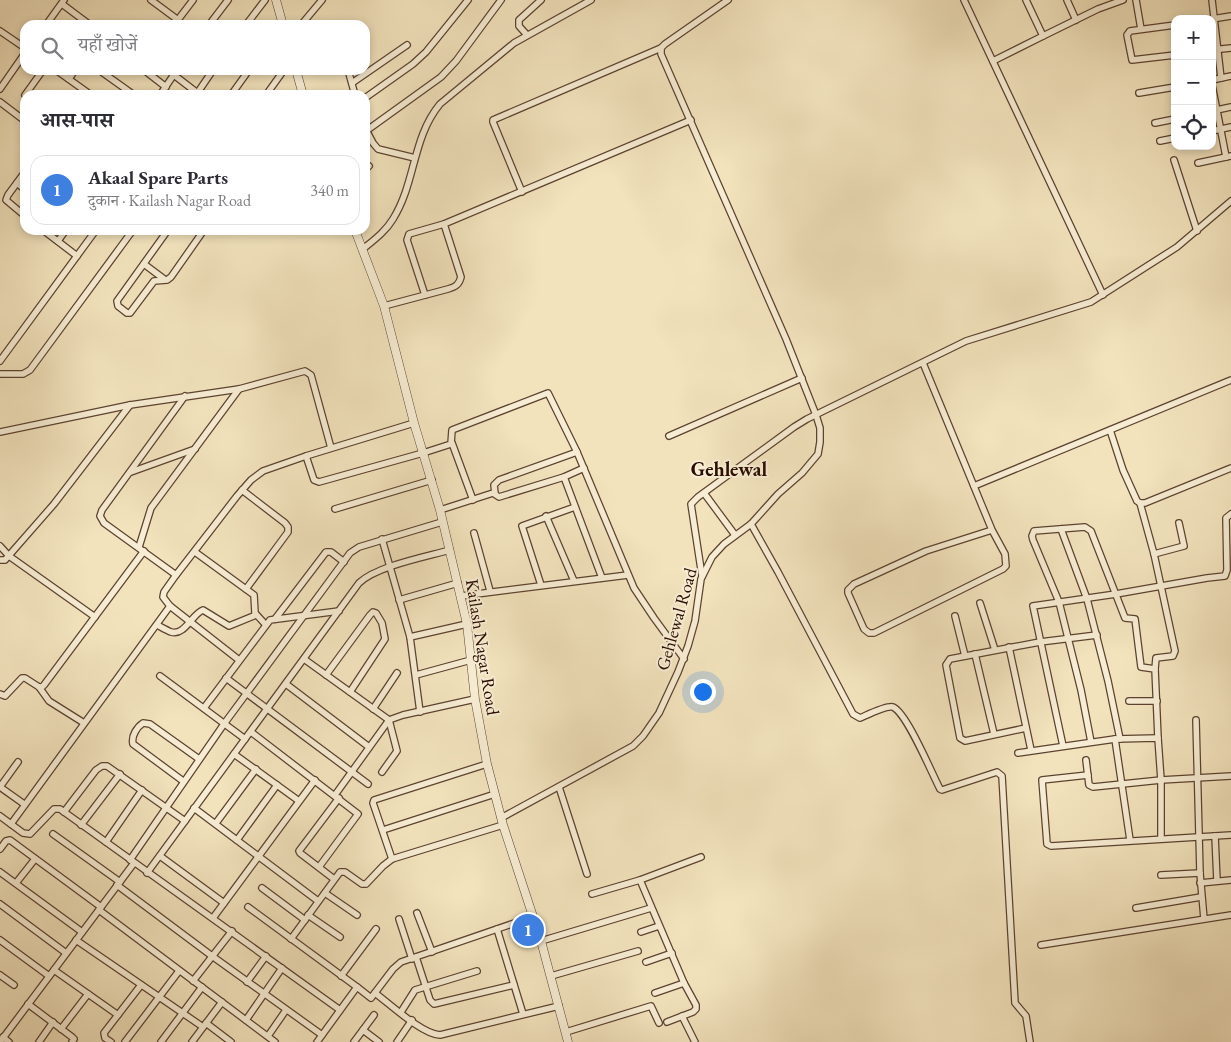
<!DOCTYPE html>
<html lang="hi">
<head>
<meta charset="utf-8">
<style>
	:root { --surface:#fff; --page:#f7f7f7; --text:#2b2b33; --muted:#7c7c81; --line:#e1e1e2; --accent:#2563eb }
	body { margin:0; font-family:"EB Garamond","Noto Serif Devanagari",serif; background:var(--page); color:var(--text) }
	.controls { position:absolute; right:15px; top:15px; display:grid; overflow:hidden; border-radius:10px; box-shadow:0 2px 8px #0003 }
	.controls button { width:45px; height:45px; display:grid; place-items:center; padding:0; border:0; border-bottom:1px solid var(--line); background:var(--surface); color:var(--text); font:25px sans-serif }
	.you { position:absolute; left:702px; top:691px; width:18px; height:18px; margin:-12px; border:4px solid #fff; border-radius:50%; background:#1a73e8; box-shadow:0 0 0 8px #1a73e833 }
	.badge { display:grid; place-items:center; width:32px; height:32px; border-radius:50%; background:var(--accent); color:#fff; font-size:16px; font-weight:700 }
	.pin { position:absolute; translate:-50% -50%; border:2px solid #fff; box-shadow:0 1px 5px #0006 }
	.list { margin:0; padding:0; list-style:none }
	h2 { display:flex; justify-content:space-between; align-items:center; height:65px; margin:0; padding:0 20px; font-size:21px }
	h2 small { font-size:16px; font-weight:400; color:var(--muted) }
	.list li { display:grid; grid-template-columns:32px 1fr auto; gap:15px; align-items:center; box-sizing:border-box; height:70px; margin:0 10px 10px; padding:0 10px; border:1px solid var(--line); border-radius:15px }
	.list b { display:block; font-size:19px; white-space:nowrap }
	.list p { margin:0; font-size:16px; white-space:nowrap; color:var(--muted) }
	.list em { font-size:16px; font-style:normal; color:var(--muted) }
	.icon { flex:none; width:28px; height:28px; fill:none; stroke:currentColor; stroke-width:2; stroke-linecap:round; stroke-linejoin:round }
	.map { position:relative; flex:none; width:1231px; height:1042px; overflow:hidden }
	.search { position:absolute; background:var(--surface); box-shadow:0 2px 8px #0003; left:20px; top:20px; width:350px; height:55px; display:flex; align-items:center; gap:12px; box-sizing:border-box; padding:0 18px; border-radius:15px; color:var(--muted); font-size:19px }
	.panel { position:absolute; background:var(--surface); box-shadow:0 2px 8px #0003; left:20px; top:90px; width:350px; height:145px; border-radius:15px }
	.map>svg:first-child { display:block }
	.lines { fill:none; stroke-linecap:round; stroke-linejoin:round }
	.minor-casing { stroke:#5c4230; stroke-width:8 }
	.tertiary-casing { stroke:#5c4230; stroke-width:9 }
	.minor { stroke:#f7edd4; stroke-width:5.5 }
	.tertiary { stroke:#f7edd4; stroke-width:8 }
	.labels { text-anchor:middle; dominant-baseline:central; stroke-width:4; stroke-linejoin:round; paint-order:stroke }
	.street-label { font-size:18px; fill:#2a0c01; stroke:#f7edd4 }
	.quarter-label { font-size:20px; font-weight:bold; fill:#2a0c01; stroke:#f7edd4 }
</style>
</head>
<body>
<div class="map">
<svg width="1231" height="1042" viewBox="0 0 1231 1042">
	<rect width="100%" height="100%" fill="#f2e3bd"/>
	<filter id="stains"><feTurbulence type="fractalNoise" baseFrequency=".004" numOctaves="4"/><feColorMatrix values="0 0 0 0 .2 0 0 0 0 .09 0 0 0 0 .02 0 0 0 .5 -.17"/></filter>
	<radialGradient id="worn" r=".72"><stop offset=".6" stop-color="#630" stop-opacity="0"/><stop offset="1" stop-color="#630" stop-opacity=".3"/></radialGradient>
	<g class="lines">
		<defs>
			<g id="minor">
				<path d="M151,0L178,20"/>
				<path d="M964,0L1103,295"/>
				<path d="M1067,0L1076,20"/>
				<path d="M1136,0L1141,29"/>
				<path d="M1212,0L1221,78"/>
				<path d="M62,4L90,25"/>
				<path d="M1212,19L1231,16"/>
				<path d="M46,25L64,0"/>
				<path d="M174,25L193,0"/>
				<path d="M209,25L228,0"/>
				<path d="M246,25L265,0"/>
				<path d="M301,25L322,0"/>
				<path d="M1175,25L1130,31L1127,35L1132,60L1175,55"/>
				<path d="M0,31L25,48"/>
				<path d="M527,35L519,26V20L541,0"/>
				<path d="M1043,36L1098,9L1123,0"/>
				<path d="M1212,50L1231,48"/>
				<path d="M993,61L1043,36L1026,0"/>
				<path d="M56,70L91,95"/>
				<path d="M99,70L134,95"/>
				<path d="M144,70L166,87"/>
				<path d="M348,70L355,95"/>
				<path d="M174,75L200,95"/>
				<path d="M69,79L75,70"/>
				<path d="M1212,80L1231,76"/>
				<path d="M352,83L407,45"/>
				<path d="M1212,85L1226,157"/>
				<path d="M0,89L25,53"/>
				<path d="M1139,93L1175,87"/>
				<path d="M25,95L43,70"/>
				<path d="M160,95L177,70"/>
				<path d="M196,95L213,70"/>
				<path d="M231,95L249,70"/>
				<path d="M266,95L284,70"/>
				<path d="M365,98L413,64L426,52L468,0"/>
				<path d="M0,102L25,121"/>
				<path d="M1212,111L1231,107"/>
				<path d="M1155,123L1175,119"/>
				<path d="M365,128L373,143L378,149L415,158"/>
				<path d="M366,131L441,77L456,61L501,0"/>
				<path d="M1212,131L1231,127"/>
				<path d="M1160,141L1175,138"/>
				<path d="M1174,160L1197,231"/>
				<path d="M1198,163L1231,156"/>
				<path d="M365,170L369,166"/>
				<path d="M25,172L8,195L6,200L25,216"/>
				<path d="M17,183L25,190"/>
				<path d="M522,192L493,122V120L661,48"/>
				<path d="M43,230L77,256"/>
				<path d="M168,230L117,301L118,306L127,313H130L154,281L167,280L171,277L204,230"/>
				<path d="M58,241L66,230"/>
				<path d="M363,249C374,240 386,231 393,219C416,182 412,138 440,104L514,43L591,0"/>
				<path d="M144,264L164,279"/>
				<path d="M425,295L407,240L409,234L444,224L691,120"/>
				<path d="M384,306L448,289C455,287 459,285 461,277L444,224"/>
				<path d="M0,361L96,230"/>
				<path d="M923,363L992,530L926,551L854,584L848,590V593L864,629L869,633H874L1003,569L1006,566L1005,554L992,530"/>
				<path d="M0,374H23L30,370L133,230"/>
				<path d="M1110,430L1123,470L1137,501L1140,503H1145L1231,468"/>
				<path d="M0,432L130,405L239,389L305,371L311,375L331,448"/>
				<path d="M669,436L802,378"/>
				<path d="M452,443L473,500"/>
				<path d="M306,456L314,480L319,482L423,453L451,444L452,430L548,393L577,452L634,588L654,618L684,659"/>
				<path d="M131,472L195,449"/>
				<path d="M564,477L602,578"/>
				<path d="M974,486L1231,380"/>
				<path d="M242,490L285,523L288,527V532L246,589"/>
				<path d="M495,493L494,485L499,480L577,452"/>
				<path d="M704,493L735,535"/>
				<path d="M1140,503L1154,554L1175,651L1173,656L1156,658L1155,669"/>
				<path d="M335,509L432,480"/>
				<path d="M440,510L493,493L499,497L564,477L584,468"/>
				<path d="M546,516L574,581"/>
				<path d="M751,524L778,572L853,714L860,718C867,715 887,705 893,707C907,713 932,774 940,789L942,790L997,772L1002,776L1015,1003L1026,1016L1030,1042"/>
				<path d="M1061,529L1087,599L1108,681L1120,739"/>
				<path d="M474,533L490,591"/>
				<path d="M382,539L410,637L420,712"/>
				<path d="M0,546L9,556L95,617"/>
				<path d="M139,547L151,508L239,389"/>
				<path d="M195,552L254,595L255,613L265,624"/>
				<path d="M1154,554L1184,546L1179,523"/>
				<path d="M0,560H5L54,504L130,405"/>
				<path d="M176,575L104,523L100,516L102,510L185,396"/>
				<path d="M702,576L691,504L698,497L794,427L807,419L966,341L1091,302L1177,247L1231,201"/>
				<path d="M541,585L522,526L575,507"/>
				<path d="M461,596L628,575"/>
				<path d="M399,600L458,583"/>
				<path d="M980,603L995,650"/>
				<path d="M955,616L965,656"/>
				<path d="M275,619L326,552H331L344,562"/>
				<path d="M157,625C161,627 166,630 171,632C185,636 192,614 203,610L229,626L256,615"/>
				<path d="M410,637L467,624"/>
				<path d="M1009,647L1031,750"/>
				<path d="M975,654L994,734"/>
				<path d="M304,659L389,720L397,751L382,772"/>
				<path d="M239,660L170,606L163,597L164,592L176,575L237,496L251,480L263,471L306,456L414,423"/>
				<path d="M326,675L370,615L373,612L376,613L382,623L385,639L350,692"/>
				<path d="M416,675L471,660"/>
				<path d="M160,676L245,739"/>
				<path d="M226,678L368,784"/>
				<path d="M286,684L369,747"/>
				<path d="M39,687L49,701L84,723"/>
				<path d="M0,694L5,696L22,678H25L39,687H42L44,685L144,551"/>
				<path d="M1129,701H1157"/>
				<path d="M204,708L270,620L339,611"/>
				<path d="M373,709L397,673"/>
				<path d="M1196,720L1200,873L1204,919"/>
				<path d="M1026,728L965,741L960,738L946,665L950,659L1040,642L1097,635"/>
				<path d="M251,732L358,814L319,867"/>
				<path d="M1115,739L1130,840"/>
				<path d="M1091,742L1081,690L1059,602L1033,540L1032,536L1034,531L1085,527L1091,531L1125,618L1135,619L1141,667L1155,669L1158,738"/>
				<path d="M1063,746L1033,606L1116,594L1207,578L1225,576L1227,570L1226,518L1231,514"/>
				<path d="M1018,753L1115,739L1158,738L1161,780V838"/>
				<path d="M234,754L299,801"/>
				<path d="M1086,760L1089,785L1093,787L1161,780L1231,776"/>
				<path d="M1088,775L1042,780L1047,844L1051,846L1231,835"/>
				<path d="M183,781L133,744C131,736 137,727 143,723L150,724L199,759"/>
				<path d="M0,787L18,762"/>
				<path d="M0,787L24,804"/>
				<path d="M559,787L587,874"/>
				<path d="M335,795L389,720L403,715L475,699"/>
				<path d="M194,808L318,901"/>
				<path d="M64,812L96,770L102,766H107L185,821"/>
				<path d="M0,816L23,833L30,834L54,809H60L340,1010"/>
				<path d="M501,818L633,746L643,736L659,713L678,672L688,646L695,621L701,579L712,557L724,544L751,524L778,494L802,473L818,454L820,442V428L816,415L786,339L661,54V48L665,44L728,0"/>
				<path d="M216,823L256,769"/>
				<path d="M11,824L170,606"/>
				<path d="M81,825L120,774"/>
				<path d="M383,830L495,794"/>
				<path d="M53,834L120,882"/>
				<path d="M1215,836L1217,881"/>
				<path d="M237,840L277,785"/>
				<path d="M106,842L142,790"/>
				<path d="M0,849L6,841L10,840L101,907"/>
				<path d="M160,856L224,903"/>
				<path d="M392,859L373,803L374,800L487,764"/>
				<path d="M130,860L224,724L350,553L359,547L442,522"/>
				<path d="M0,872L82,932"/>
				<path d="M147,873L359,583C377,566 425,557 450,550"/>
				<path d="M1161,875L1200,873"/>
				<path d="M334,879L300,853L299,851L339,798"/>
				<path d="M640,880L684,983L696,1005V1009L693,1012L667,1022"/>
				<path d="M16,883L35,859"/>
				<path d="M1200,883L1231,880"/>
				<path d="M117,885L212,956L322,1035"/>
				<path d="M262,888L305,920"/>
				<path d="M325,893L357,915"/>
				<path d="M592,894L640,880L701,857"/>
				<path d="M0,904L66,953"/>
				<path d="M248,907L357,987"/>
				<path d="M1136,908L1201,897"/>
				<path d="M99,910L275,1042"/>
				<path d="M417,913L432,952"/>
				<path d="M308,915L340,937"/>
				<path d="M213,918L315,780"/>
				<path d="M399,919L412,959"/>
				<path d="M497,929L523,1014"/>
				<path d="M641,932L659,926"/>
				<path d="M291,939L340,872H345L362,884H366L383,866L392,859L503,825"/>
				<path d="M0,940L49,976"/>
				<path d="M76,940L203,1027"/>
				<path d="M541,941L651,908"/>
				<path d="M1041,945L1231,915"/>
				<path d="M416,957L430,1000L434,1004L514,985"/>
				<path d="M646,962L672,953"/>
				<path d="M54,970L118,1015"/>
				<path d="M0,975L14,985"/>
				<path d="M341,976L376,929"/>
				<path d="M551,976L638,951"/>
				<path d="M193,981L232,931"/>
				<path d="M247,982L266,956"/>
				<path d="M375,993C391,1005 422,1034 440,1035L559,1006"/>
				<path d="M655,993L684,983"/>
				<path d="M28,1004L72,1037L74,1039L72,1042"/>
				<path d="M401,1012L415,990L477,971"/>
				<path d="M682,1016L695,1042"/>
				<path d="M246,1020L282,968"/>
				<path d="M206,1023L231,1042"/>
				<path d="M61,1029L88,994"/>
				<path d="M363,1030L379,1042"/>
				<path d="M566,1032L651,1006L659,1023"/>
				<path d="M268,1036L286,1010"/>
				<path d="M3,1037L9,1042"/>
				<path d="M0,1042L134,863"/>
				<path d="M39,1042L53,1022"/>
				<path d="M111,1042L105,1038L104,1033L141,985"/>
				<path d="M125,1042L179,971"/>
				<path d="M161,1042L202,987"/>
				<path d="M192,1042L222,1002"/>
				<path d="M317,1042L357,987L371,998L393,969L401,962L532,917"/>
				<path d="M354,1042L374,1015"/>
				<path d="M397,1042L412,1020"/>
			</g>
			<g id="tertiary">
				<path d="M276,0L283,25"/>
				<path d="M296,70L303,95"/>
				<path d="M355,230L384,306L414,423L440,510L467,624L475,699L487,764L503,825L541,941L568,1042"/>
			</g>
		</defs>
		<use href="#minor" class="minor-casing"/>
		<use href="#tertiary" class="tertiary-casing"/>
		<use href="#minor" class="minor"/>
		<use href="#tertiary" class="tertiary"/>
	</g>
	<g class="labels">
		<g class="street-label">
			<text transform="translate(676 619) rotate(-74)">Gehlewal Road</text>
			<text transform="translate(483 647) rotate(81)">Kailash Nagar Road</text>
		</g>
		<g class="quarter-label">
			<text x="729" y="469">Gehlewal</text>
		</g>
	</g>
	<rect width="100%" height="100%" filter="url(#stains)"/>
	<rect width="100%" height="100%" fill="url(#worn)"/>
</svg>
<div class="controls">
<button>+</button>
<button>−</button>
<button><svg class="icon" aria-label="locate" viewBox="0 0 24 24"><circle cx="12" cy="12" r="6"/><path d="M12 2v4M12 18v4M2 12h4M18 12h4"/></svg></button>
</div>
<div class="you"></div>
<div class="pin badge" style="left:528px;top:930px;background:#3f7fe0">1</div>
<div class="search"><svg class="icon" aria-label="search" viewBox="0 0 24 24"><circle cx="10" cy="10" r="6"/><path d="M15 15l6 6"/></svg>यहाँ खोजें</div>
<section class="panel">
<h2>आस-पास<small></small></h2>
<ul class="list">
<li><span class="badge" style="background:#3f7fe0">1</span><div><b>Akaal Spare Parts</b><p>दुकान · Kailash Nagar Road</p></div><em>340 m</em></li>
</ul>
</section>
</div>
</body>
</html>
